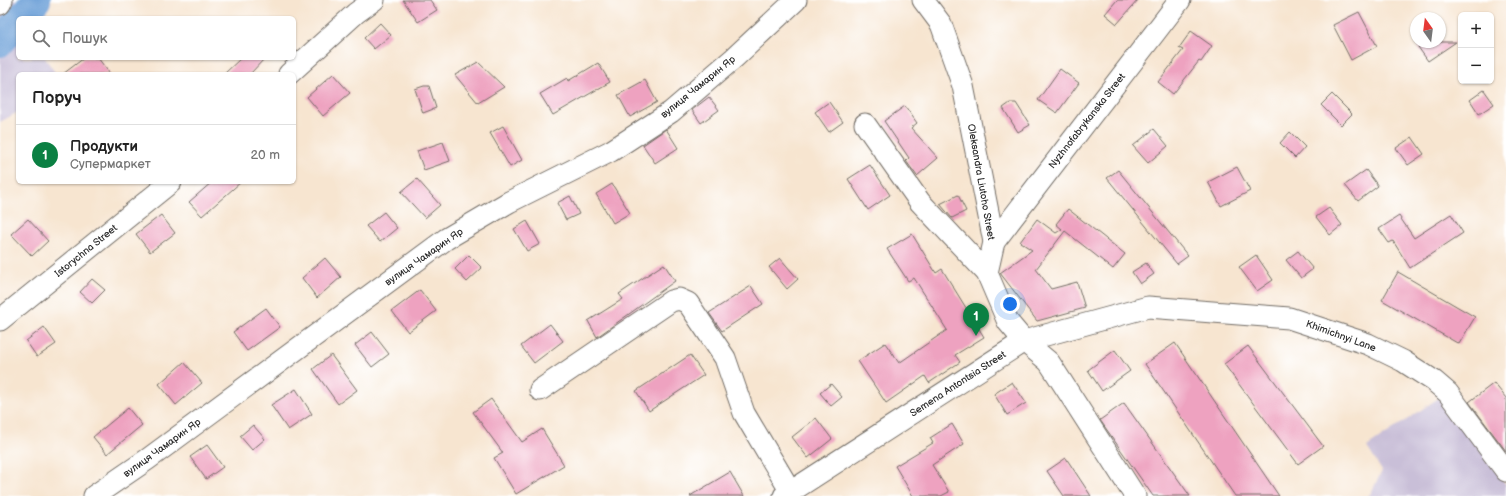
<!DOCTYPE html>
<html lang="uk">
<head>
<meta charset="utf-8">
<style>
	:root { --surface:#fff; --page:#f6f6f6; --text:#222; --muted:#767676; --line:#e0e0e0; --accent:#0b8043 }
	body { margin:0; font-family:"Balsamiq Sans",sans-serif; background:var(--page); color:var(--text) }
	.controls { position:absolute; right:12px; top:12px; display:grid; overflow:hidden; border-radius:6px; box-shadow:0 1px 3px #0004 }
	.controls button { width:36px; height:36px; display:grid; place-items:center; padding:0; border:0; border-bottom:1px solid var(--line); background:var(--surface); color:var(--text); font:20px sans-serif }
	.compass { position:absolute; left:1410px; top:12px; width:36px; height:36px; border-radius:50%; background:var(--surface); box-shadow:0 1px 3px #0004; rotate:346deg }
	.you { position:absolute; left:1010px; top:304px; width:14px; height:14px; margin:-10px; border:3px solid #fff; border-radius:50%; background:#1a73e8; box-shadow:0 0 0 6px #1a73e833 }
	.badge { display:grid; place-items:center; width:26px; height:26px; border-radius:50%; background:var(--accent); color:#fff; font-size:13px; font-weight:700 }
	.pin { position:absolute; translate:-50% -33px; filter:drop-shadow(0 1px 2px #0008) }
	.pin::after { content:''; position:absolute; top:21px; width:14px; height:12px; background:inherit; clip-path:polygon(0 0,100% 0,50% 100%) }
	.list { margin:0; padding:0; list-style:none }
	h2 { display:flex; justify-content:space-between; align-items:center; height:52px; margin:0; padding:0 16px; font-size:17px }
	h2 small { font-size:13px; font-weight:400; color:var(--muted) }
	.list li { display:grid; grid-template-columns:26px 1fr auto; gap:12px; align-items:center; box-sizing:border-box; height:60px; padding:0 16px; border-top:1px solid var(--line) }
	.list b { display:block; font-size:15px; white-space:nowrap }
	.list p { margin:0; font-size:13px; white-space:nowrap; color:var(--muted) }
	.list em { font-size:13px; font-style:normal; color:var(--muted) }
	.icon { flex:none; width:22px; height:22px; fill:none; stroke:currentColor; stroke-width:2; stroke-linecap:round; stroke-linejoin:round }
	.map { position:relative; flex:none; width:1506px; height:496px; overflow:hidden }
	.search { position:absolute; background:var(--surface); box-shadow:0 1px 3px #0004; left:16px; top:16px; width:280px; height:44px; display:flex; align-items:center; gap:10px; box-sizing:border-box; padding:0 14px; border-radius:6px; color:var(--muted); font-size:15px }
	.panel { position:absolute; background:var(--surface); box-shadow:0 1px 3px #0004; left:16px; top:72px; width:280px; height:112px; border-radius:6px }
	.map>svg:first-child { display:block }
	.industrial { fill:#c9bfd8 }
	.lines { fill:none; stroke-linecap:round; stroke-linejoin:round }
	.river { stroke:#6a9fd7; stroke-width:30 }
	.building { fill:#eea2c0 }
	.minor-casing { stroke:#726c65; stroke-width:23 }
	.minor { stroke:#fff; stroke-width:21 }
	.labels { text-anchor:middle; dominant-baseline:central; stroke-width:3.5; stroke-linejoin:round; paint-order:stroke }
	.street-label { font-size:10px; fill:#2b2b2b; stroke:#fff }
</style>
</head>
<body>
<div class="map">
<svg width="1506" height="496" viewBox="0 0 1506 496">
	<rect width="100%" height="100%" fill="#fff"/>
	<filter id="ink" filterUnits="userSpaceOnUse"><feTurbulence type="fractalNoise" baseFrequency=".025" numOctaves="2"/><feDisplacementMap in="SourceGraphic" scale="8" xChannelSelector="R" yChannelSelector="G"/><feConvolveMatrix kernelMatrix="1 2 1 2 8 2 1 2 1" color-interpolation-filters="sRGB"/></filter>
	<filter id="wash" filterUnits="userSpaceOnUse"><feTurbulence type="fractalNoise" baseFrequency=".012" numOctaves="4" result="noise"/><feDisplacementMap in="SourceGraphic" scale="16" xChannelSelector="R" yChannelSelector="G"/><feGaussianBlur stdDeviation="0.9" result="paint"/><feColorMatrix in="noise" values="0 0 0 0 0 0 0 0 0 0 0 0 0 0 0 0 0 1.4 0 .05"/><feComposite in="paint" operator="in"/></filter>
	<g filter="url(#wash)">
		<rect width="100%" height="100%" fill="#f7e5d0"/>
		<g class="industrial">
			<path d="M0,0H39L22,18H18V58H45L56,74H18V112L0,122Z"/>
			<path d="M1443,395L1506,485V496H1368L1371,493L1382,471L1367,447Z"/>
		</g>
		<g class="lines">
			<g class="river">
				<path d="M21,18L36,0"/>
				<path d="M0,42L18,21"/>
			</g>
		</g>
		<g id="blocks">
			<g class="building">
				<path d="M403,0H430L437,10L418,22Z"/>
				<path d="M1117,0H1138L1117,24L1105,14Z"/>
				<path d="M1359,12L1377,46L1351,60L1333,25Z"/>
				<path d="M380,23L391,35L374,49L364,38Z"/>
				<path d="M1191,31L1212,46L1201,62L1199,61L1173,94L1158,82L1183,50L1179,48Z"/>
				<path d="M1425,42H1456L1428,61L1418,47Z"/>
				<path d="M84,58H98L110,74H63Z"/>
				<path d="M241,58H265L250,74H224Z"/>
				<path d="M478,62L504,87L478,103L455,75Z"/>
				<path d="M598,63L610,82L553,115L540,94L567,78L568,81Z"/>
				<path d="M1060,69L1079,83L1057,113L1038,100Z"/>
				<path d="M333,74L350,93L323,116L307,97Z"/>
				<path d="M645,80L657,102L630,117L618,95Z"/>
				<path d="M424,86H429L436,108L423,113L415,89Z"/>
				<path d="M1484,90L1494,104L1479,114L1470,100Z"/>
				<path d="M1332,94L1352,114L1341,125L1321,105Z"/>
				<path d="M709,97L719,110L701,123L692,110Z"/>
				<path d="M829,102L843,122L829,132L815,112Z"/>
				<path d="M1010,103H1016L1030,125L1018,132L1003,108Z"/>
				<path d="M905,106L917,123L911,128L938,158L917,176L906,161L909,158L884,121Z"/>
				<path d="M503,126L522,160L510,167L490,133Z"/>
				<path d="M666,129L678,148L655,163L643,145Z"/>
				<path d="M1154,129L1168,146L1148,163L1133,146Z"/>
				<path d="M1290,132L1305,147L1295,158L1280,143Z"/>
				<path d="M1412,137L1424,154L1408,165L1396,148Z"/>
				<path d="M443,142L450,161L424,170L417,151Z"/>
				<path d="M870,165L890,195L868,210L848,179Z"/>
				<path d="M1237,167L1250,191L1221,206L1208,182Z"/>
				<path d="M1118,170L1188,256L1177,264L1107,178Z"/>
				<path d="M1366,170L1378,186L1358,201L1345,185Z"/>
				<path d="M417,179L440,205L425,218L401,192Z"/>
				<path d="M212,182H241L202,216L189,202Z"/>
				<path d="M612,184L630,213L613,223L596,194Z"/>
				<path d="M958,195L966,211L952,218L940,204Z"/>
				<path d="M570,196L579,214L566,220L557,203Z"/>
				<path d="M1329,208L1342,225L1330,235L1316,217Z"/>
				<path d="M1068,209L1125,254L1113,269L1065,231L1036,269L1051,289L1077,282L1085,308L1037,321L1000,273L1032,250L1020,242L1037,219L1056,233L1062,229L1056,224Z"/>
				<path d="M384,212L397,228L380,242L366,226Z"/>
				<path d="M1451,214L1463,233L1410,268L1393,241L1389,243L1379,229L1399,216L1414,238Z"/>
				<path d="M161,215L175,233L150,252L136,234Z"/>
				<path d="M28,219L48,241L32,256L11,234Z"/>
				<path d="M527,221L540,244L527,251L514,229Z"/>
				<path d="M912,234L936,273L942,269L984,337L955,355L960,362L929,383L925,376L886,403L858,361L885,343L899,363L947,330L914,278L908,281L887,249Z"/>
				<path d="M1298,251L1313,269L1301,278L1286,260Z"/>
				<path d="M469,255L482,268L467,282L455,269Z"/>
				<path d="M1256,255L1273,280L1257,291L1239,267Z"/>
				<path d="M325,258L341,277L317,298L302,278Z"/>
				<path d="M780,258L798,279L787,289L769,267Z"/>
				<path d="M1146,263L1154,274L1140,284L1132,272Z"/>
				<path d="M664,264L675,281L597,337L588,321L623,299L619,294Z"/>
				<path d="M1398,272L1475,317L1459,344L1382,300Z"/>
				<path d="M92,279L105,290L92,303L80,292Z"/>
				<path d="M751,286L763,304L722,331L709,313Z"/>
				<path d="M420,290L436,311L408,332L392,311Z"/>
				<path d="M266,308L280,327L247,351L233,332Z"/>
				<path d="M550,324L563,341L534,363L521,346Z"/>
				<path d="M44,327L56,344L37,357L26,341Z"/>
				<path d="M372,332L389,354L372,367L355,345Z"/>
				<path d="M1175,343L1279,496H1235L1145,364Z"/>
				<path d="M1248,346L1323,446L1298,464L1224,364Z"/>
				<path d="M1115,350L1130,371L1102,391L1088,370Z"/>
				<path d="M331,355L357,390L338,404L313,369Z"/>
				<path d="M690,355L704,375L649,411L636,391Z"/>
				<path d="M184,362L202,383L176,405L159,384Z"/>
				<path d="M1012,382L1026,403L1007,415L994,394Z"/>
				<path d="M1494,383L1506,398V451L1469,402Z"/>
				<path d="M831,384L842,397L831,406L820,393Z"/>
				<path d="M296,389L312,414L288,430L271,405Z"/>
				<path d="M491,399L522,442L542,429L564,465L516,494L494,458L503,453L473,412Z"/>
				<path d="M1124,403L1190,496H1153L1100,420Z"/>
				<path d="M128,408L142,425L107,454L93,437Z"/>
				<path d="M816,418L832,439L808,458L792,437Z"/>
				<path d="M952,424L964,444L932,465L949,492L941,496H913L895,466L933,443L930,438Z"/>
				<path d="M253,425L265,439L252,450L240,436Z"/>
				<path d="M207,445L223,467L206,479L190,457Z"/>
				<path d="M1066,458L1091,496H1064L1047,471Z"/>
				<path d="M730,472L744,496H690Z"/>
			</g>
		</g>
	</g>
	<g filter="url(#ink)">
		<use href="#blocks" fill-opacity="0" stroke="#726c65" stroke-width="1"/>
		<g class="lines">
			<defs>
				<g id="minor">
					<path d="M923,0L941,24L963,86L994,242L987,273L1008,322L1024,341L1049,362L1135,496"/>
					<path d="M0,4L2,0"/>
					<path d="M289,74L356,13L374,0"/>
					<path d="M865,124L920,202L987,273"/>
					<path d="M994,242L1180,0"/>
					<path d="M0,320L171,182"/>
					<path d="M540,390L671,301L679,299L688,303L725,358L744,413L791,492"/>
					<path d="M94,496L148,459L446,239L509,202L611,151L671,112L734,58L796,0"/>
					<path d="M784,496L1024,341L1148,307L1289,318L1368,344L1403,361L1434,381L1448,393L1506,471"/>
				</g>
			</defs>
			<use href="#minor" class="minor-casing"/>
			<use href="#minor" class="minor"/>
		</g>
	</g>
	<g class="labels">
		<g class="street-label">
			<text transform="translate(698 87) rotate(-39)">вулиця Чамарин Яр</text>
			<text transform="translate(1087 121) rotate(-52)">Nyzhnofabrykanska Street</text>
			<text transform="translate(981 182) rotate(80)">Oleksandra Liutoho Street</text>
			<text transform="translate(86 251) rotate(-39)">Istorychna Street</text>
			<text transform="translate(424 257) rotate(-35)">вулиця Чамарин Яр</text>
			<text transform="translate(1341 336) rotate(20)">Khimichnyi Lane</text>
			<text transform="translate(958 384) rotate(-33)">Semena Antontsia Street</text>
			<text transform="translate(162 448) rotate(-36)">вулиця Чамарин Яр</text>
		</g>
	</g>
</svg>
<div class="controls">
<button>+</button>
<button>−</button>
</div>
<svg class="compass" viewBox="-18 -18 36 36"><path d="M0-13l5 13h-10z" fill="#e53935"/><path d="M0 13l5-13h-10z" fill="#767676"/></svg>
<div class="you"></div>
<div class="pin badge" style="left:976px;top:336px">1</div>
<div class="search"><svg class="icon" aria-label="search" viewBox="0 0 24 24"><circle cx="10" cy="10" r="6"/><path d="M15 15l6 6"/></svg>Пошук</div>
<section class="panel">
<h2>Поруч<small></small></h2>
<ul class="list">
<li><span class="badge">1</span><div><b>Продукти</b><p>Супермаркет</p></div><em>20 m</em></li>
</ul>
</section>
</div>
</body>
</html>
